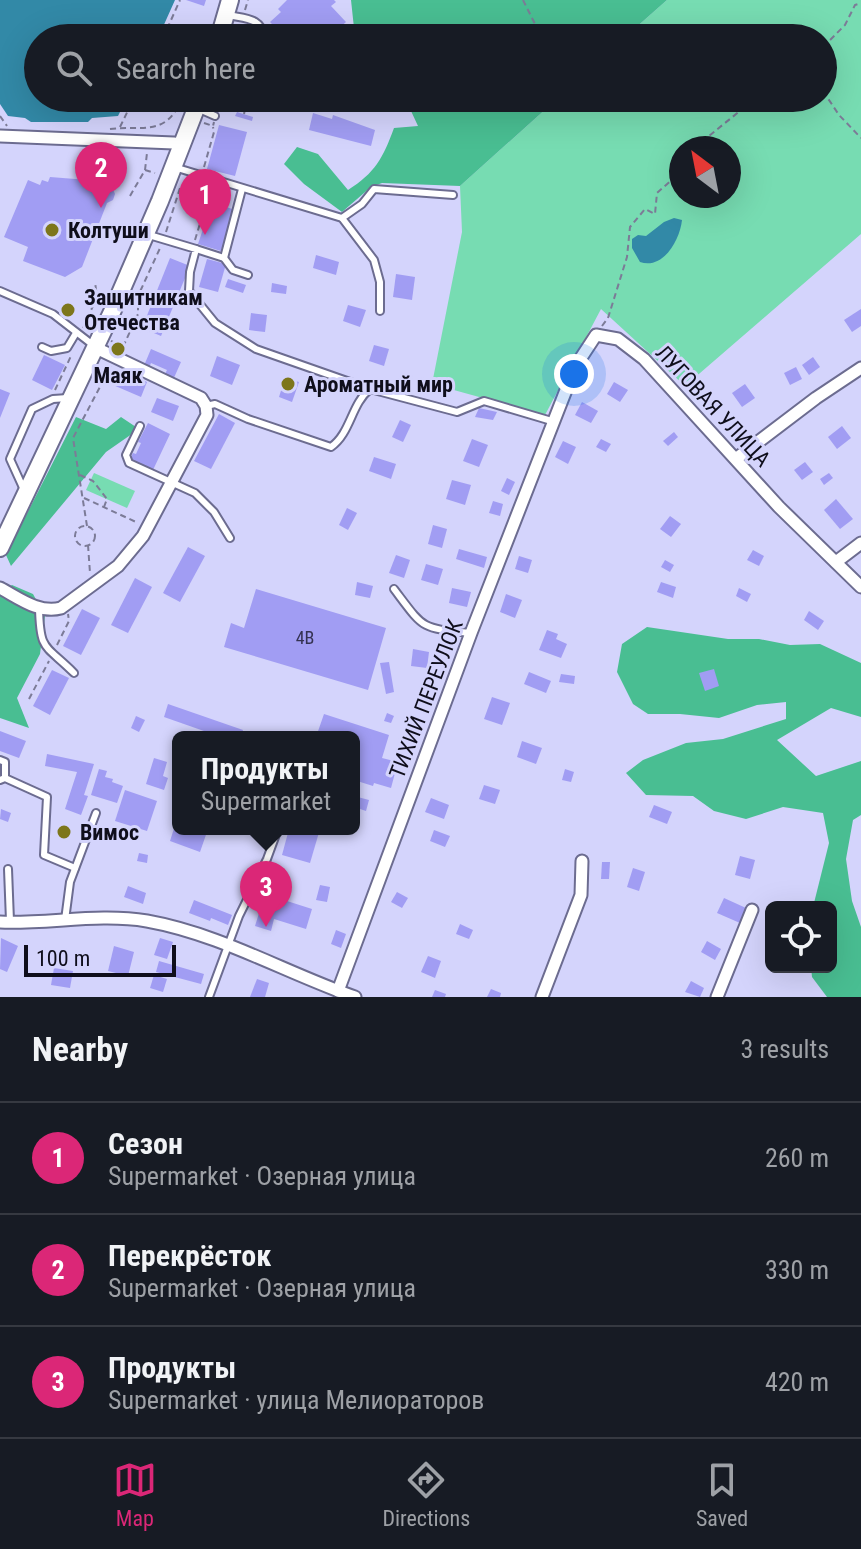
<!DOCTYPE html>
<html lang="en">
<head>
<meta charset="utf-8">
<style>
	:root { --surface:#171b24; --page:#242831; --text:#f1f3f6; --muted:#9ea1a6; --line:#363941; --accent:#db2777 }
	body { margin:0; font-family:"Roboto Condensed",sans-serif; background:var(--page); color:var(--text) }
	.controls { position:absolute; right:24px; bottom:24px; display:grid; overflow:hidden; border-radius:12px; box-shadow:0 8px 32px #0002 }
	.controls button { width:72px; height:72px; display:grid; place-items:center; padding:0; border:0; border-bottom:2px solid var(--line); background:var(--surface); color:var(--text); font:40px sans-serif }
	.compass { position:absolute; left:669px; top:136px; width:72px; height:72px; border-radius:50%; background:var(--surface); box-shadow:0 8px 32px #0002; rotate:328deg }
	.scale { position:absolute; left:24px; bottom:20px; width:152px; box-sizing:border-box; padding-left:8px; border:4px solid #0f0e1b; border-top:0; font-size:22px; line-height:28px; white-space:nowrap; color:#0f0e1b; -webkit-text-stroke:6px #d4d4fc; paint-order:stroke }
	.you { position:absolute; left:574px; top:374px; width:28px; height:28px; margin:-20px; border:6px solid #fff; border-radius:50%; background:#1a73e8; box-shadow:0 0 0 12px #1a73e833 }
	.badge { display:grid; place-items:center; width:52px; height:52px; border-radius:50%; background:var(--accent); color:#fff; font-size:26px; font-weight:700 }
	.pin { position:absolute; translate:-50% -66px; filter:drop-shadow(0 2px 4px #0008) }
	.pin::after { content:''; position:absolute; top:42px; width:28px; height:24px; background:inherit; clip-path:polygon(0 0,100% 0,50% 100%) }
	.popup { position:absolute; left:172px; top:731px; width:188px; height:104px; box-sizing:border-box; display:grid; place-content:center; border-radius:12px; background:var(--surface); filter:drop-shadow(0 2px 6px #0005); font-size:26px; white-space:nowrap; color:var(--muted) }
	.popup b { font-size:30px; color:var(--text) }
	.popup::after { content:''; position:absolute; left:50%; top:100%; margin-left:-16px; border:16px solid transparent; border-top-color:var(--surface) }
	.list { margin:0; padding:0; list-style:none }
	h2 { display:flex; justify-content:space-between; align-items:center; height:104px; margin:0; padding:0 32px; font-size:34px }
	h2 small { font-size:26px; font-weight:400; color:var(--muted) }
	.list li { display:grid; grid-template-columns:52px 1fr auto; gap:24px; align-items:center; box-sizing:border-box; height:112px; padding:0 32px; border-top:2px solid var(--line) }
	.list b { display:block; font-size:30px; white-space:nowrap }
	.list p { margin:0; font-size:26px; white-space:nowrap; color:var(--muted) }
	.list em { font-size:26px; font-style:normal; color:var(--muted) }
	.icon { flex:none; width:44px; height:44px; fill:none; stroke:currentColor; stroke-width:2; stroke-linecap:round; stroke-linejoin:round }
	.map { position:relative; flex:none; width:861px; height:997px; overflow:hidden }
	.search { position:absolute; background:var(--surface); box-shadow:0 8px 32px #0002; left:24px; right:24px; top:24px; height:88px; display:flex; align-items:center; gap:20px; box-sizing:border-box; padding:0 28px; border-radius:44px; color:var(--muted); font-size:30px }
	.sheet { height:440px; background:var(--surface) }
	nav { display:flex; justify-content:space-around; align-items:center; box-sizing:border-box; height:112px; border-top:2px solid var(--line); background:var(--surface); font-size:22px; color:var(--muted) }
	nav a { display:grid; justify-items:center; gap:4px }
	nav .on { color:var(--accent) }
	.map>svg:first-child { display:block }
	.green { fill:#77dcb2; fill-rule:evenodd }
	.forest { fill:#49be92 }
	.water { fill:#3289a7 }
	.building { fill:#a19df3 }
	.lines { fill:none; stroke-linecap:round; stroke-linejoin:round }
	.service-casing { stroke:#6c6c90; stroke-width:10 }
	.minor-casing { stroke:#6c6c90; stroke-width:15 }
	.secondary-casing { stroke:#6c6c90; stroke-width:20 }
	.path { stroke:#7c7b97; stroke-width:2; stroke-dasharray:6 4; stroke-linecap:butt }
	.service { stroke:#fff; stroke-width:6 }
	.minor { stroke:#fff; stroke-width:11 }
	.secondary { stroke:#fff; stroke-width:16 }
	.poi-dot { fill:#7d761b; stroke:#d4d4fc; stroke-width:3 }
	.labels { text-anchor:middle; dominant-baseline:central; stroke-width:6; stroke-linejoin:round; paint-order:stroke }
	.number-label { font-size:18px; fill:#343251 }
	.poi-label { font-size:22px; font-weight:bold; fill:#0f0e1b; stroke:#d4d4fc; text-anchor:start }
	.street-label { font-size:22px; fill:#0f0e1b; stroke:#d4d4fc }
</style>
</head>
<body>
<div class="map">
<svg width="861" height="997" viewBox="0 0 861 997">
	<rect width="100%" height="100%" fill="#d4d4fc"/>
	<g class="green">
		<path d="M667,0H861V234L685,386L601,309L545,415L432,384L462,232L460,186L558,98H823V38H624ZM681,148H729V196H681Z"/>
		<path d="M94,473L135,491L127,508L86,490Z"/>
	</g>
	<g class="forest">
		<path d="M351,0H667L624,38H339L354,28Z"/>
		<path d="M405,98H558L460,186L382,183L371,187L342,212L304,184L284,164L297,147L318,154L348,190C375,173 383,158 394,128L418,126Z"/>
		<path d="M76,417L106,429L121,417L139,429L106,452L11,566L6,555Z"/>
		<path d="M12,585L33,594L45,616L40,654L17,698L29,728L0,718V593Z"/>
		<path d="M647,627L728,639H759L790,645L820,644L861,663V717L831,708L777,740L816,776L861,761V815L853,820L846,859L852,901L861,927V997H827L812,977L811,967H831V907H813L829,843L823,813L783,807L746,819L714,811L693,796L646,795L626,773L643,760L686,743L723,739L786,719V702L757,705L719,718L680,714H648L633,704L617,672L622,644Z"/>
	</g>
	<g class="water">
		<path d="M0,0H175L158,38H38V98H127L118,116L92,118L88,122H31L25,118L8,116L0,104Z"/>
		<path d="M674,218L682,220C680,240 663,270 640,262L632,248V239L638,235L646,236L664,222Z"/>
	</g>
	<g class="building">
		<path d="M186,0H206L204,6Z"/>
		<path d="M287,0H334L336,2L331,6L346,22L328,38H272L275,35L271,31L275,27L270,22L281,12L278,9Z"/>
		<path d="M237,112L253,117L252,121L235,116Z"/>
		<path d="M313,113L332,119L333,115L375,130L371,146L309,130Z"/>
		<path d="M219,125L247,132L235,176L207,169Z"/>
		<path d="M50,177L88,180L87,184L94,186L104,179L110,182L115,194L113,200L107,203L82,267L65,277L23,261L28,247L4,237L28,180L40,185L42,180L48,182Z"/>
		<path d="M212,202L235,210L221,251L198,244Z"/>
		<path d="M316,255L339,262L336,275L313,268Z"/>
		<path d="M170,258L190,266L161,336L142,328Z"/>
		<path d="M207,259L226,264L218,292L199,287Z"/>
		<path d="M396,274L415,277L412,300L393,297Z"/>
		<path d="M228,279L246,285L243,293L225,287Z"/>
		<path d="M272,283L287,286L286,294L271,292Z"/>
		<path d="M348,305L366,310L360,327L343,321Z"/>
		<path d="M861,309V326L852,332L844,320Z"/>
		<path d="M251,313L267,315L265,332L249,330Z"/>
		<path d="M374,345L389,349L384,366L369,361Z"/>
		<path d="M151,349L181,362L173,380L164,376L167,370L151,363L148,370L143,368Z"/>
		<path d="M44,355L65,365L52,390L32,380Z"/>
		<path d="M217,356L240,365L232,385L210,376Z"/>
		<path d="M813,357L820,367L809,375L802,365Z"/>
		<path d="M796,367L802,379L790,385L784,373Z"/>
		<path d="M119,370L147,382L141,397L113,385Z"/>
		<path d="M285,378L299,382L292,402L279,397Z"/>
		<path d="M614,382L628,390L620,402L607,394Z"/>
		<path d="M745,384L755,398L742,407L732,393Z"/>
		<path d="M0,389L10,393L0,418Z"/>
		<path d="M157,398L179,406L173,421L151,412Z"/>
		<path d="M582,402L598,411L591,423L575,415Z"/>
		<path d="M479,408L497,412L493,420L475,417Z"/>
		<path d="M219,414L235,423L211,469L194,461Z"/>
		<path d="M400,420L411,425L403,442L392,437Z"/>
		<path d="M148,423L170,434L153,470L130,459L133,453L136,454L141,443L138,442Z"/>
		<path d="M842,426L851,438L837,449L828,437Z"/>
		<path d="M674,432L678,437L668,446L663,441Z"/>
		<path d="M472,439L488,445L479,467L463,461Z"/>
		<path d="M601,439L611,444L606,452L596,447Z"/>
		<path d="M563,441L576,447L568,464L555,457Z"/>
		<path d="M374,457L396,464L391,479L369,471Z"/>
		<path d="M805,462L813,472L802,480L794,470Z"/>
		<path d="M829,473L833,478L824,485L820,479Z"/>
		<path d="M507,478L515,482L509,495L501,491Z"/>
		<path d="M452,480L471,485L465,505L446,499Z"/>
		<path d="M836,499L853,519L840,529L824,510Z"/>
		<path d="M493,501L503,504L500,516L489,513Z"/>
		<path d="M347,508L357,513L348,530L339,525Z"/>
		<path d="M670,516L681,524L671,537L660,529Z"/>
		<path d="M433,525L447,529L442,548L428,544Z"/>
		<path d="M188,547L205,556L180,602L163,593Z"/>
		<path d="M459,549L487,557L484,568L456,559Z"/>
		<path d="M753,550L764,556L759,566L747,560Z"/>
		<path d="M396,555L410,560L404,578L389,573Z"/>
		<path d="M519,556L532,560L528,573L515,569Z"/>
		<path d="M665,560L674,565L670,572L661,567Z"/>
		<path d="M426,564L443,569L438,585L421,580Z"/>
		<path d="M135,578L152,587L128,633L111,625Z"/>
		<path d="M357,582L373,586L370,598L355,595Z"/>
		<path d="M661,582L676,587L673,598L657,592Z"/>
		<path d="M452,588L471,592L467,607L449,603Z"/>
		<path d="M739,588L751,594L747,602L736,596Z"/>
		<path d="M256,589L386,628L368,690L224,647L231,623L244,628Z"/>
		<path d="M506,594L522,600L515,618L500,612Z"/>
		<path d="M82,609L100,618L81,655L63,646Z"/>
		<path d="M809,611L824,621L818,630L804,620Z"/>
		<path d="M547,630L558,634L556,639L567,644L561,658L539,650Z"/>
		<path d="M413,649L429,652L427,668L411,666Z"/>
		<path d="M389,662L394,692L386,694L380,663Z"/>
		<path d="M714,669L719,686L705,691L699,673Z"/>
		<path d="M52,670L69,678L50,715L33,706Z"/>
		<path d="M529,672L551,681L546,693L524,684Z"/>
		<path d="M561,674L575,676L574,684L559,682Z"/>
		<path d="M492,697L510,703L502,725L484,719Z"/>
		<path d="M168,704L243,730L241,737H221L164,717Z"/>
		<path d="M387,713L394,716L391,723L384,721Z"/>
		<path d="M324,714L389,735L382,758L398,762L391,788L374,783L373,786L354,780V737H316Z"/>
		<path d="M136,716L145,720L139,732L131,728Z"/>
		<path d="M0,731L26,741L19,758L0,751Z"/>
		<path d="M522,741L542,748L536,764L517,757Z"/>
		<path d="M47,754L94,764L84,795L88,796L81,815L65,809L77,772L45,766Z"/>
		<path d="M154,758L167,762L163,776L168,778L164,790L146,784Z"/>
		<path d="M99,769L107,771L105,777L113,779L112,782L123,786L117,803L91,795Z"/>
		<path d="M565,769L574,772L571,782L562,780Z"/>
		<path d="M484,785L500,790L495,804L479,799Z"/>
		<path d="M125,790L157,801L147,831L115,821Z"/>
		<path d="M354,796L369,800L366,811L354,807Z"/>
		<path d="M431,798L449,805L444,819L425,812Z"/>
		<path d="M654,805L672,812L667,824L649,817Z"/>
		<path d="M1,809L11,813L8,822L0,819Z"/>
		<path d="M177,819L178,829H208L200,852L170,841Z"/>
		<path d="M289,829H320L310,863L282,855Z"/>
		<path d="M434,830L450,836L445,847L430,841Z"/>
		<path d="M139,853L148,855L147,863L137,861Z"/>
		<path d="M740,856L755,860L750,879L735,875Z"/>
		<path d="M602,862H610L609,879H601Z"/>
		<path d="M633,868L645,872L639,891L627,887Z"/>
		<path d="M320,885L330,887L327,902L316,900Z"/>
		<path d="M128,886L146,893L143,904L124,897Z"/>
		<path d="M397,892L408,898L402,908L391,902Z"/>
		<path d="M265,894L312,909L306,929L274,919L271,931L255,926Z"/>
		<path d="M724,898L746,908L740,923L717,913Z"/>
		<path d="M194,900L232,915L228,925L211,918L210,921L189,913Z"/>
		<path d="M460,924L473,930L469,939L456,934Z"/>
		<path d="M336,930L346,934L341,948L331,944Z"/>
		<path d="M1,938L18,946L7,972L0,969Z"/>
		<path d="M160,938L173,942L167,959L154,955Z"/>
		<path d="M707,941L721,949L715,960L701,952Z"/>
		<path d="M114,946L134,952L128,976L108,971Z"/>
		<path d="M428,956L441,961L435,978L421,972Z"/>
		<path d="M159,961L204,974L201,984L156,972Z"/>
		<path d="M54,968L73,971L70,988L51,985Z"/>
		<path d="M154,975L167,979L163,992L150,988Z"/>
		<path d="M257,979L269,983L265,997H250Z"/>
		<path d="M691,981L704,988L700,997L685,992Z"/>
		<path d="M491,989L501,993L500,997H487Z"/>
		<path d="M435,990L446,994L445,997H432Z"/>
	</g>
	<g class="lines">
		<defs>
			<g id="service">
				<path d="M228,15C246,19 261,17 265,38"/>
				<path d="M197,108L215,116"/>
				<path d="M174,167L342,218L374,260L380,282V311"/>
				<path d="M342,218L362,204L374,189L453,195"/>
				<path d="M149,235L196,249L190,272L189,291L215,323L256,349L370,389L457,412L484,401L555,422"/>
				<path d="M196,249L224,258L233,270L248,275"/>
				<path d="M224,258L242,189"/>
				<path d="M0,291L53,314L93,345"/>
				<path d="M42,347L51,351L67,348L76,333"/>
				<path d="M206,406L215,404L248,419L331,447C351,433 351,404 370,389"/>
				<path d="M140,426L126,455L129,463L195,493L214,512L230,538"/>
				<path d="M25,492L10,459L32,409L53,399L68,398"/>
				<path d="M394,589C425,630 420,628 471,633"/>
				<path d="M39,608C40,652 45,644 74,673"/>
				<path d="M0,760L5,762V778"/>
				<path d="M0,780L5,778L47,797L44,855L75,868"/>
				<path d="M8,869L10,921"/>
				<path d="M65,920L70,882L96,813"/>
				<path d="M209,997L239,916L267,859L278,829"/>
			</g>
			<g id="minor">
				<path d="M0,136L174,143L182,146"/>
				<path d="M737,458L816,398L861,368"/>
				<path d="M836,562L861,543"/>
				<path d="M0,588C19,598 39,614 61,608L118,566L143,536L207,415L206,406L201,398L96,348"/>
				<path d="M0,922C49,924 99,913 147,921C220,934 286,973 355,997"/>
				<path d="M338,991L471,633L575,367L596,335L618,339L644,359L779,507L861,587"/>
				<path d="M542,997L581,895L582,861"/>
				<path d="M717,997L752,910"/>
			</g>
			<g id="secondary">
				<path d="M219,38L230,0"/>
				<path d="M0,548L112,312L160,201L200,98"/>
			</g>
		</defs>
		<use href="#service" class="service-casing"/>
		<use href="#minor" class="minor-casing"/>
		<use href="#secondary" class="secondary-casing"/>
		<g class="path">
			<path d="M523,0L542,38"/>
			<path d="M245,10L248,0"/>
			<path d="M163,38L180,0"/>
			<path d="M237,38L240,28"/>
			<path d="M823,47L845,25L855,5L861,3"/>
			<path d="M823,91L839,115L861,138"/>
			<path d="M267,98L272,104L296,98"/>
			<path d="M472,98H475"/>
			<path d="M217,108L221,98"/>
			<path d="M222,109L253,98"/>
			<path d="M244,114L247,100"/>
			<path d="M0,116L7,126"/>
			<path d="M204,123L213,126L214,122"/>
			<path d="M120,127L134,98"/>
			<path d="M110,129C141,125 165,137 180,102"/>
			<path d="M694,148L756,98"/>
			<path d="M204,167L214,132L213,127"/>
			<path d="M145,170L155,173"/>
			<path d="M130,196L145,170L147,153"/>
			<path d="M166,232L181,185"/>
			<path d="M195,240L207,200L203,184"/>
			<path d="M602,326L608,318L627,257L630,227L645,209L655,214L657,193L675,177L681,167"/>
			<path d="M83,328L97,297L95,282"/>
			<path d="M111,341L124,347"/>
			<path d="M123,347L138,314V296L161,246"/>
			<path d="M55,390L71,356"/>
			<path d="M80,475L93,481L107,499L104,507"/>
			<path d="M84,498L136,522"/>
			<path d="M87,526L73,438L111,366"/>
			<circle cx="85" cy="536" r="10"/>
			<path d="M88,545L90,573"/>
			<path d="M57,645L69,621L68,614"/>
			<path d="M29,699L49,661"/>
		</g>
		<use href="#service" class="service"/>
		<use href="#minor" class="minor"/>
		<use href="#secondary" class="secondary"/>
	</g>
	<g class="poi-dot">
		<circle cx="52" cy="230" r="8"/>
		<circle cx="68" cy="310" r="8"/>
		<circle cx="118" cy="349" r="8"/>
		<circle cx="288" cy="384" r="8"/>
		<circle cx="64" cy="832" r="8"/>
	</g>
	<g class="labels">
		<g class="number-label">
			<text x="305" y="637">4В</text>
		</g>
		<g class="poi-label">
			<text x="68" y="230">Колтуши</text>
			<text x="84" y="297">Защитникам<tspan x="84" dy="25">Отечества</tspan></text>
			<text x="118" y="375" text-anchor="middle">Маяк</text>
			<text x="304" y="384">Ароматный мир</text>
			<text x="80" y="832">Вимос</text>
		</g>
		<g class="street-label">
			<text transform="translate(713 406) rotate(47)">ЛУГОВАЯ УЛИЦА</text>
			<text transform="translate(426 699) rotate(-69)">ТИХИЙ ПЕРЕУЛОК</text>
		</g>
	</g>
</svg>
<div class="controls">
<button><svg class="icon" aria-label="locate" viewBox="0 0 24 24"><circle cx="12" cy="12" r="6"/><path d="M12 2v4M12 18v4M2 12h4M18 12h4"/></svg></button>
</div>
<svg class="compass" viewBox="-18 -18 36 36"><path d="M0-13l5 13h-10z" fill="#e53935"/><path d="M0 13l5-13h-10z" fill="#9ea1a6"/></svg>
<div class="scale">100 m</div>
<div class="you"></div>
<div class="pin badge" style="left:205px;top:235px">1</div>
<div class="pin badge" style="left:101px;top:208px">2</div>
<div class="pin badge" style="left:266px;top:927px">3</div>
<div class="popup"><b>Продукты</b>Supermarket</div>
<div class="search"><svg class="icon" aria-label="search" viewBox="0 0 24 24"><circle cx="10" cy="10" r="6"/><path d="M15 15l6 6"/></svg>Search here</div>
</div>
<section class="sheet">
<h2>Nearby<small>3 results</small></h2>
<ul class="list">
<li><span class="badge">1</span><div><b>Сезон</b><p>Supermarket · Озерная улица</p></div><em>260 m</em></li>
<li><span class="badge">2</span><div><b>Перекрёсток</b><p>Supermarket · Озерная улица</p></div><em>330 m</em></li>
<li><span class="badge">3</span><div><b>Продукты</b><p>Supermarket · улица Мелиораторов</p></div><em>420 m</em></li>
</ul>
</section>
<nav>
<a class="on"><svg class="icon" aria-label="map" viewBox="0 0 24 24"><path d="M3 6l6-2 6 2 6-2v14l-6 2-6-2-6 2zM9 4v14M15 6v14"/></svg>Map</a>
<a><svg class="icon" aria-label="directions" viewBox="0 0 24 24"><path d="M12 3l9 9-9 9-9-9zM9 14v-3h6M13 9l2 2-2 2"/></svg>Directions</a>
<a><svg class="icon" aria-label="saved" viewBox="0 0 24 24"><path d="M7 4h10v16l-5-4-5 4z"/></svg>Saved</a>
</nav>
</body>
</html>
